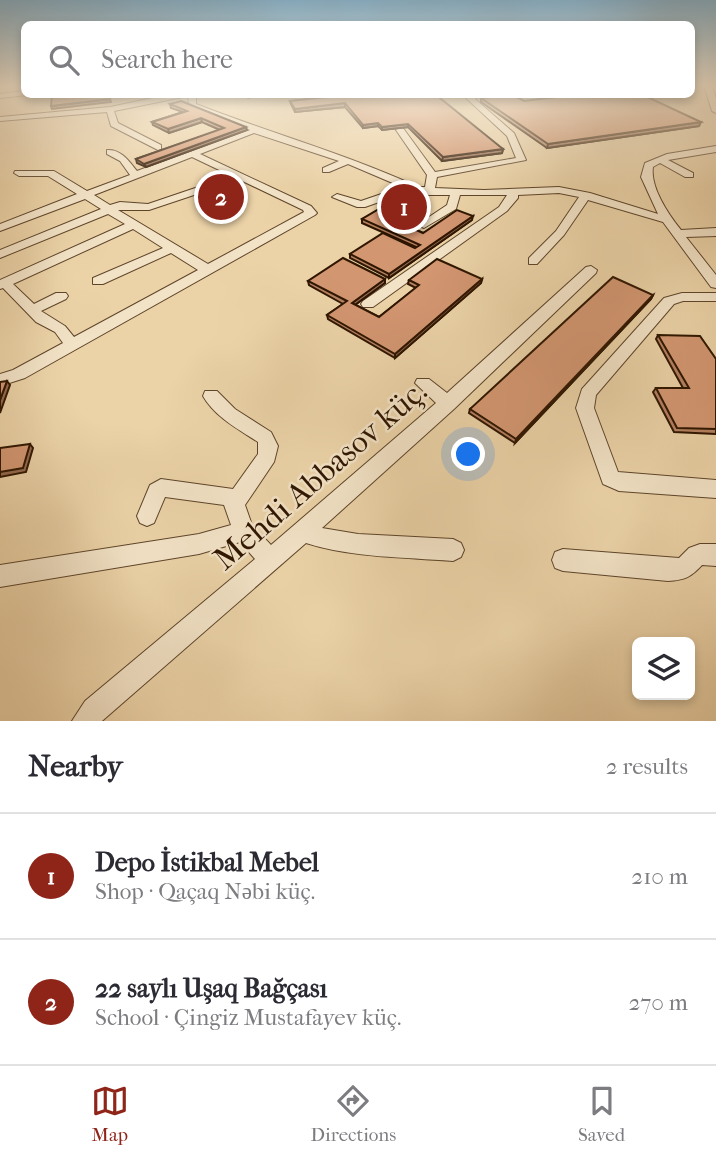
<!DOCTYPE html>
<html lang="en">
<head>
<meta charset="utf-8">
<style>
	:root { --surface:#fff; --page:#f2f2f3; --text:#2b2b33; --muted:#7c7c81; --line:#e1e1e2; --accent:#8f2418 }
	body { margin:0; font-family:"IM FELL French Canon",serif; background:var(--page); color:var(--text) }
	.controls { position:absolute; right:21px; bottom:21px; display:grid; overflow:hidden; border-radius:10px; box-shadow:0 4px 10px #0003 }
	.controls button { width:63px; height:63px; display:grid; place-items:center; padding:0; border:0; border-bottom:2px solid var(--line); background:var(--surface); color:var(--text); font:35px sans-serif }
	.you { position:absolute; left:469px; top:455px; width:24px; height:24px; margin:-18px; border:5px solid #fff; border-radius:50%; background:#1a73e8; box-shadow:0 0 0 10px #1a73e833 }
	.badge { display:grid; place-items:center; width:46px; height:46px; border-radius:50%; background:var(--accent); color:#fff; font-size:23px; font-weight:700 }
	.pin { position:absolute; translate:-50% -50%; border:4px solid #fff; box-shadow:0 2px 7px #0006 }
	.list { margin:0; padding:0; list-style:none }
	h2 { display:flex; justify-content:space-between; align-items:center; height:91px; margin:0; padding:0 28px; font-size:30px }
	h2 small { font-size:23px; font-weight:400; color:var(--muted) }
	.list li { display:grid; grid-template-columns:46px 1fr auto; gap:21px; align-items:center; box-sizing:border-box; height:126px; padding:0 28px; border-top:2px solid var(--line) }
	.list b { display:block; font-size:26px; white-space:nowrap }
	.list p { margin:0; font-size:23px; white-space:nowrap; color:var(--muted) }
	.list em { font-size:23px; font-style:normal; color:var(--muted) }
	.icon { flex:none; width:38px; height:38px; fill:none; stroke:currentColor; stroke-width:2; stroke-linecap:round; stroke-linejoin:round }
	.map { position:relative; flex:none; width:716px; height:721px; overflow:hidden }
	.search { position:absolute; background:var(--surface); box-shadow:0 4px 10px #0003; left:21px; right:21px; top:21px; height:77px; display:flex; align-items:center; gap:18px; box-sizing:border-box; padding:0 24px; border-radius:10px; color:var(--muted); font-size:26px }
	.sheet { height:343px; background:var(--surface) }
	nav { display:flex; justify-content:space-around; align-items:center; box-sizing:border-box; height:98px; border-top:2px solid var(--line); background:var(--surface); font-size:19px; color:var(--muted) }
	nav a { display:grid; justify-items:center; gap:4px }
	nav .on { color:var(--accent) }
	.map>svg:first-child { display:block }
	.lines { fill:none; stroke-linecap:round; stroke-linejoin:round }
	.minor-casing { stroke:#5e452a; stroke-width:2 }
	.minor { fill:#f2e2c6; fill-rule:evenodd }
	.wall { fill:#b58161; stroke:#2f1601; stroke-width:2 }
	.shaded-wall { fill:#93694f; stroke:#2f1601; stroke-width:2 }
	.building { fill:#d29671; stroke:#2f1601; stroke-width:2 }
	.labels { text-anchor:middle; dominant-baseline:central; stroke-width:5; stroke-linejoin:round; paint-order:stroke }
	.near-street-label { font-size:32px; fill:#2f1601; stroke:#f2e2c6 }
</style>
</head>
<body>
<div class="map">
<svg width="716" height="721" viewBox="0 0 716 721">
	<rect width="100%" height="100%" fill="#ebd2a7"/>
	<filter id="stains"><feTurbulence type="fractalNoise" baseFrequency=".00286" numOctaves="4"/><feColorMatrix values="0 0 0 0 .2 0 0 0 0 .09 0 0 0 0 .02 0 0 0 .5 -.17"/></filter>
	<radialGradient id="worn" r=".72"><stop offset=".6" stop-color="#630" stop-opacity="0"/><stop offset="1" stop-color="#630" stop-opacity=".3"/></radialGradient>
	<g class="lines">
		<defs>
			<g id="minor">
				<path d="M704,86H712L716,99V113L712,111Z"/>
				<path d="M24,91L27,95L0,98V94Z"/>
				<path d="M172,94H196V104C270,133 346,154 418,187H425L427,175L396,130L397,128H403L435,172L516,158L507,136L466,98L472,94H483L475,99L514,133L526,160L437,177L435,188L484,190L559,187L590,193L658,214L641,177L645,163L667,154L716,146V152L668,160L693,173V177H685L660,163L653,167C650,187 668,214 681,230L716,228V236L686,237L716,275V288L711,287L663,222L588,200L564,235L537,264H529V258L556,231L579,197L559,193L518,195V198L507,211L373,307H363L361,304L363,301L499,207L507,195H460L456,209L424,228L418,225L420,223L447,205L450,195H429L410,191L365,207H357L332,197L337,194L361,201L402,187L348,164L329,172H323V168L339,161L254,133L200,154L311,206L317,213L315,215L25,378L0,386V374L13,370L63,343L55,332L36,322L3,288L0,289V280L125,224L108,214L0,258V250L101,209L85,199L0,231V224L77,194L48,176H19L14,173L15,171H54L87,191L130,175L120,161L107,154V150C121,149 129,161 137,171L246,130L189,107L188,96L114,111L118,123L161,145V149L158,150L111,126L107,112L0,121V117L110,107ZM192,157L303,210L304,212L208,264L118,210H149L224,185V181H216L148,204L120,202L110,205L94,195ZM133,229L163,248L93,278V284H103L171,253L198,270L74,337L65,326L41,311L66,299L68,296L66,293H56L34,304L13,284Z"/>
				<path d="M245,94H265L248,98Z"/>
				<path d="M591,266L597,270L596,273L454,409L322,528L358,534L453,539L461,543L464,550L461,557L453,561C403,557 354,558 306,543L102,721H72L85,701L255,559L240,542L199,554L0,587V565L199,534L231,525L224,505L165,497L154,523L147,526L140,523L137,516L150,485L161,479L233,489L258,454V442C238,429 215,417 203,396L205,391H217L235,409L271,432L278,446L274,462L245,505L252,525L271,545L436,403L415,383L417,379H429L447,393L586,267Z"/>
				<path d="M682,293H716V301H683L674,304L596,395L594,408L618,472L716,480V498L619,491L603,484L576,408L582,389L664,298Z"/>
				<path d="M700,544H716V566L702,565C691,577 685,580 668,581L563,571L555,568L552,560L555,552L563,549L679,558L689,548Z"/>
			</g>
		</defs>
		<use href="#minor" class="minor-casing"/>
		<use href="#minor" class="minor"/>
	</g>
	<g class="wall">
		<path d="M355,94L503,149L502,153L442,161L408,127L382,130L378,126L363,128L345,107L295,112L291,104L290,101Z"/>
		<path d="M481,98L524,101L699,126L547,148L481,102Z"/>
		<path d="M170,104L247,130L146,167L137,163L136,159L220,130L202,122L169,133L153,125L152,122L183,112L171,108Z"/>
		<path d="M220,185L244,189L245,192L208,208L198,203V199L221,189Z"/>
		<path d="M416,206L393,220L423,233L472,220L389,278L350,258V254L416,247L362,223V219Z"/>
		<path d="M385,279V283L355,305L379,317L416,288L408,284L409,280L482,279L481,283L395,358L328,319L327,315L343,304L309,285L308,281Z"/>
		<path d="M653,295L651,299L515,443L469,413L470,409Z"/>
		<path d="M658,335L716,359V434L674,432L653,392L656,388H683L656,339Z"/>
	</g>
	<g class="shaded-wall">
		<path d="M110,94H129L111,97Z"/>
		<path d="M110,99L111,102L52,109L51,106Z"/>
		<path d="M345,103V107L295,112V109Z"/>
		<path d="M201,118L202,122L169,133L168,129Z"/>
		<path d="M701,122L699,126L547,148L548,144Z"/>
		<path d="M378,123V126L363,128V125Z"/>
		<path d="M408,124V127L382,130V127Z"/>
		<path d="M246,127L247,130L146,167L144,164Z"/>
		<path d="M503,149L502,153L442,161L443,157Z"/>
		<path d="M244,189L245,192L208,208V205Z"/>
		<path d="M416,202V206L389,222L390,218Z"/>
		<path d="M473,216L472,220L389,278V274Z"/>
		<path d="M385,279V283L352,307V303Z"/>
		<path d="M482,279L481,283L395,358V354Z"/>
		<path d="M653,295L651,299L515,443L516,439Z"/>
		<path d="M7,381L10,385L0,413V400Z"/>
		<path d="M30,444L33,448L26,472L0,477V472Z"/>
	</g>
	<g class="building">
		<path d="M52,94H110V99L51,106Z"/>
		<path d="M355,94H435L503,149L443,157L408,124L382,127L378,123L363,125L345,103L295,109L290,101Z"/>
		<path d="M581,94H641L701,122L548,144L481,98L513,95L524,101Z"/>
		<path d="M181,101L246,127L144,164L136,159L224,128L201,118L168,129L152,122L187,111L170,104Z"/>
		<path d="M229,181L244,189L208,205L198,199L225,187L220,185Z"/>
		<path d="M401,196L416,202L390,218L423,233L457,210L473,216L389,274L350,254L383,233L415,248L420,245L362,219Z"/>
		<path d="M343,258L385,279L352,303L379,317L419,285L409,280L437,259L482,279L395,354L327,315L347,301L308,281Z"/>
		<path d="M613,277L653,295L516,439L470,409Z"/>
		<path d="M658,335L700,336L716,359V429L677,428L656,388H689Z"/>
		<path d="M7,381L0,400V382Z"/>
		<path d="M30,444L23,468L0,472V448Z"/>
	</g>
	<linearGradient id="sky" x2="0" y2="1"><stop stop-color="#88b5d0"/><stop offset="0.46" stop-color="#f6ebd7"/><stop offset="1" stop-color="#f6ebd7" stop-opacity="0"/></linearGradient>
	<rect width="716" height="187" fill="url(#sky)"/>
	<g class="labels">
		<g class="near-street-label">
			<text transform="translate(320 475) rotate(-41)">Mehdi Abbasov küç.</text>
		</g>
	</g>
	<rect width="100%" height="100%" filter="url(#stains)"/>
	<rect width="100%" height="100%" fill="url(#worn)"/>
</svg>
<div class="controls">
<button><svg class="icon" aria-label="layers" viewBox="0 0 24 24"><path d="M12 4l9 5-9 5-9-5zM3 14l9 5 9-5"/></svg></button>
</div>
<div class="you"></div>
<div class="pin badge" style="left:404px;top:207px">1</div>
<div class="pin badge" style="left:221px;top:197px">2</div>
<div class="search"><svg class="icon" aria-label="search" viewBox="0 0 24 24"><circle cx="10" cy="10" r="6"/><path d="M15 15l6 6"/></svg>Search here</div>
</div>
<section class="sheet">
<h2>Nearby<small>2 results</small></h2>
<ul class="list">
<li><span class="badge">1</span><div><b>Depo İstikbal Mebel</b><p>Shop · Qaçaq Nəbi küç.</p></div><em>210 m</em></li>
<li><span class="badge">2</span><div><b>22 saylı Uşaq Bağçası</b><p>School · Çingiz Mustafayev küç.</p></div><em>270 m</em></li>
</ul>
</section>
<nav>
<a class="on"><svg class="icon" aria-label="map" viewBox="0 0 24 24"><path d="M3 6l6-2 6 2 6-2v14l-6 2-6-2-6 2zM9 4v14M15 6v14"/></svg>Map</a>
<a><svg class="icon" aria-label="directions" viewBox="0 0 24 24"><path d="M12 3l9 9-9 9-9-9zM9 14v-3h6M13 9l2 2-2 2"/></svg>Directions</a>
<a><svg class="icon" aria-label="saved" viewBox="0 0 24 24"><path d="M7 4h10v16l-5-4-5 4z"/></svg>Saved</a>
</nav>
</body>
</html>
